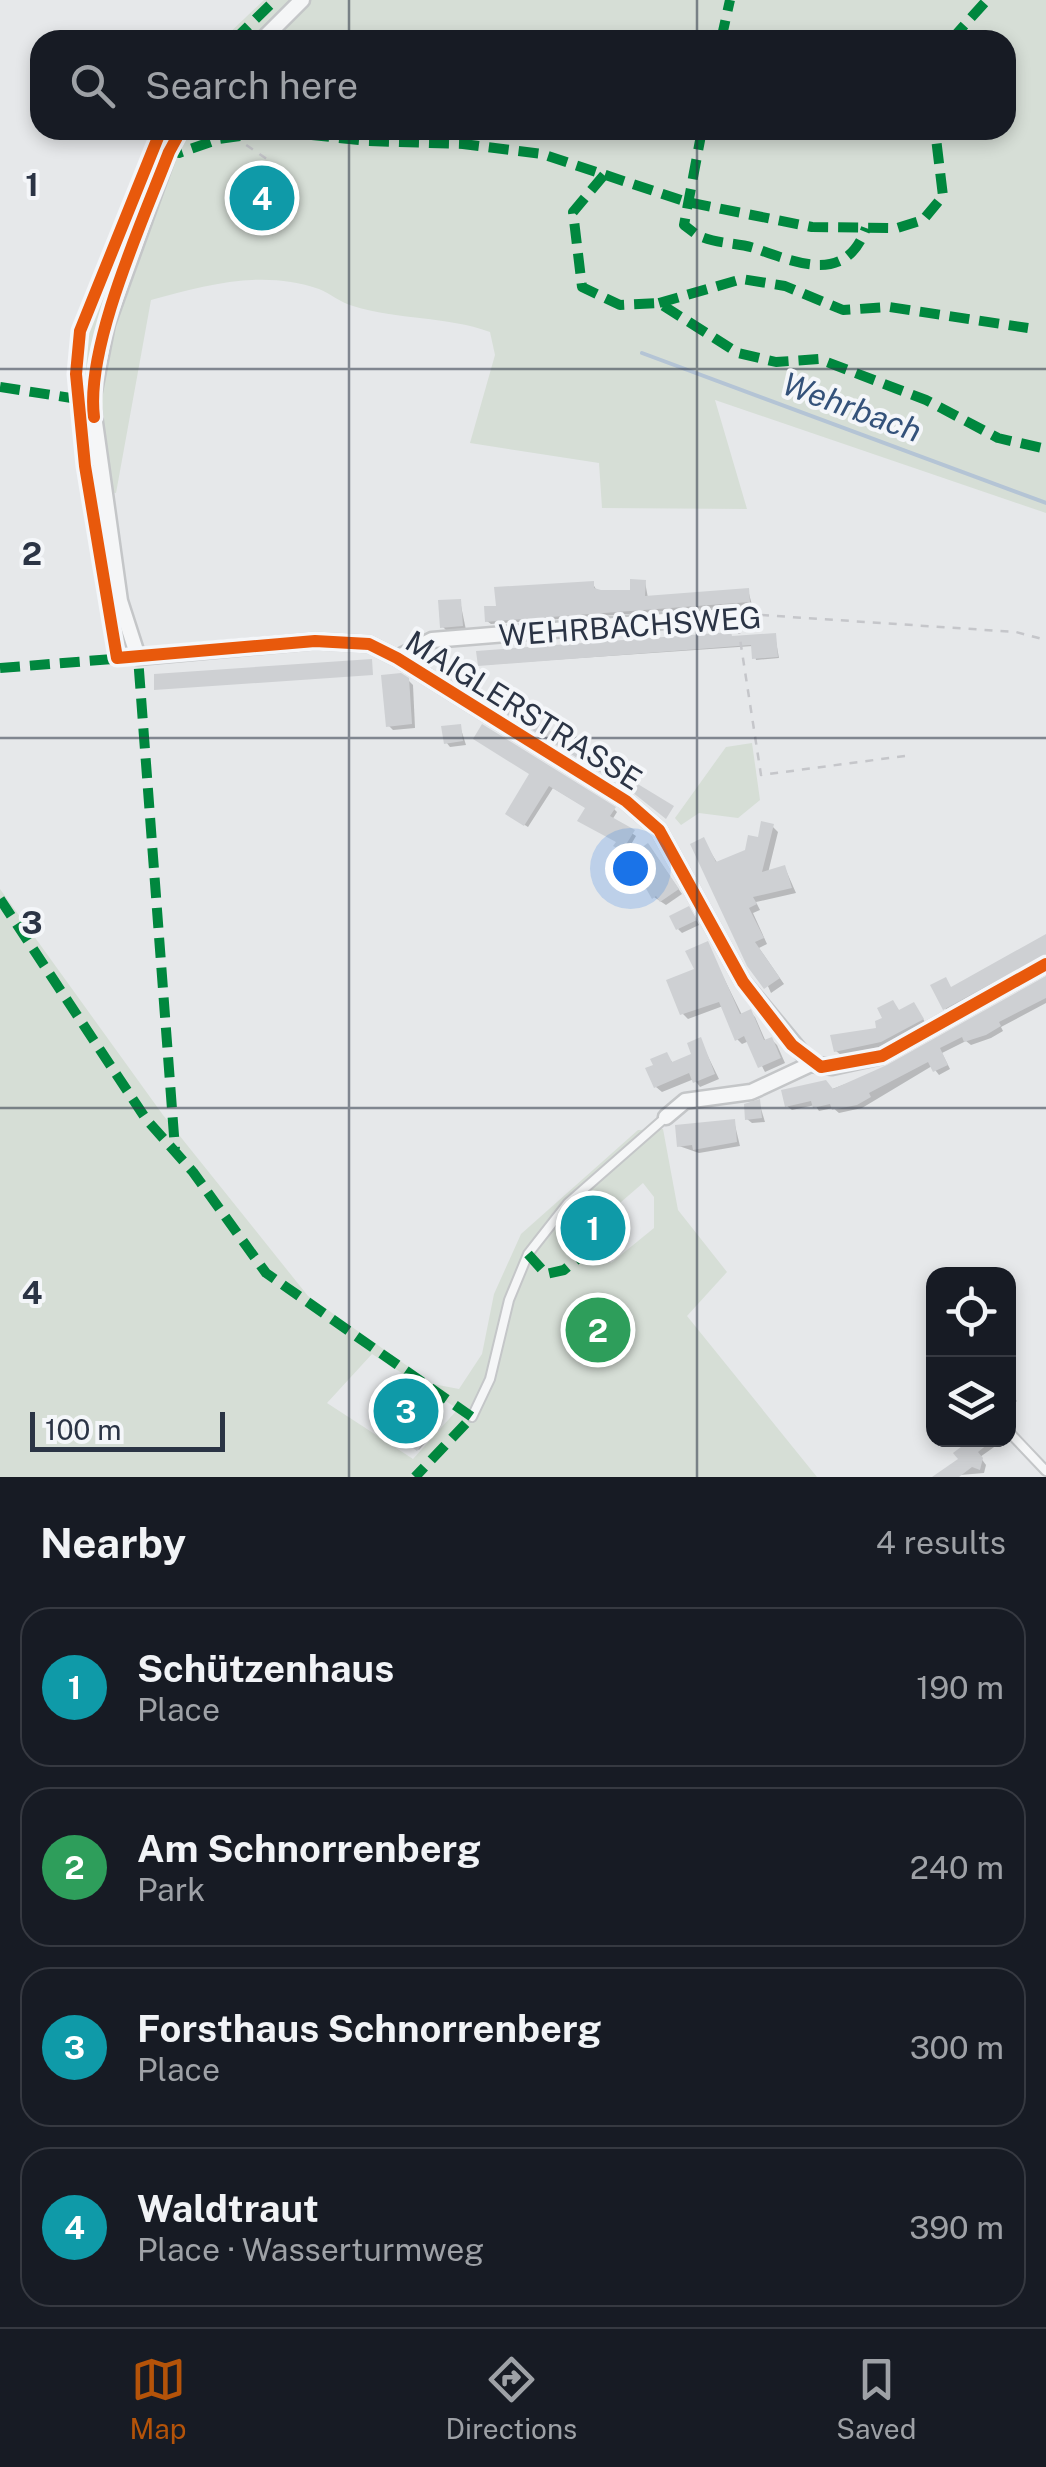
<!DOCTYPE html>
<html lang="en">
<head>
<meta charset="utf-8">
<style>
	:root { --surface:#171b24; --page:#20242c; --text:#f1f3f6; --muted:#9ea1a6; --line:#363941; --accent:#b45309 }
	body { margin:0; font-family:"Public Sans",sans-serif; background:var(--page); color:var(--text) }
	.controls { position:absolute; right:30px; bottom:30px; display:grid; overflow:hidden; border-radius:20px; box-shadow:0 5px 15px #0003 }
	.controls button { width:90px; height:90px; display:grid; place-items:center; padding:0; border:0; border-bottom:2px solid var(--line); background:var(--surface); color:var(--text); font:50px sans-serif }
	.scale { position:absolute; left:30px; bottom:25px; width:195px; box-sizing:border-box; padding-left:10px; border:5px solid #2b3445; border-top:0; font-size:28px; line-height:35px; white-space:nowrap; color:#2b3445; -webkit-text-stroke:8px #f4f6f9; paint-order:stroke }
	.you { position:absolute; left:630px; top:868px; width:35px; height:35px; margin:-25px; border:8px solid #fff; border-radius:50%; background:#1a73e8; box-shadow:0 0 0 15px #1a73e833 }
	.badge { display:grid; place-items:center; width:65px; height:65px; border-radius:50%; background:var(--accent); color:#fff; font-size:32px; font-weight:700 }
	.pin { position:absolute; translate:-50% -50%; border:5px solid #fff; box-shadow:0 2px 10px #0006 }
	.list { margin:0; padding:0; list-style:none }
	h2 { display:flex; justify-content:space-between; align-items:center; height:130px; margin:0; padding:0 40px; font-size:42px }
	h2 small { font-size:32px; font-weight:400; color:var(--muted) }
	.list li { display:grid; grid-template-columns:65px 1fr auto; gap:30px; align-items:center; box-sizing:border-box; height:160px; margin:0 20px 20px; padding:0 20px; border:2px solid var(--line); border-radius:30px }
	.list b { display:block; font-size:38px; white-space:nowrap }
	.list p { margin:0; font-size:32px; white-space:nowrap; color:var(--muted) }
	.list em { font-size:32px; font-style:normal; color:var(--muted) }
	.icon { flex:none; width:55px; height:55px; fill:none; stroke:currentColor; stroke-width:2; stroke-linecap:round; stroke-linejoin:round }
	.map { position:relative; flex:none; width:1046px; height:1477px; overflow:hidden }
	.search { position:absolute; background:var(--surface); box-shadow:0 5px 15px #0003; left:30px; right:30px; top:30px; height:110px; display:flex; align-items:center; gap:25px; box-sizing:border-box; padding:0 35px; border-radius:30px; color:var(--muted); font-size:38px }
	.sheet { height:850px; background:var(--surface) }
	nav { display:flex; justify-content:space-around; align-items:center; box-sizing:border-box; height:140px; border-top:2px solid var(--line); background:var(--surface); font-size:28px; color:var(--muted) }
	nav a { display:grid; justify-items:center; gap:5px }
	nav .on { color:var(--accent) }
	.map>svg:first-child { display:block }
	.green { fill:#d6ded6; fill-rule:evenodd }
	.shadow { fill:#0003 }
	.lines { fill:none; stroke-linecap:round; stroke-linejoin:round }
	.stream { stroke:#b4c4d5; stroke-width:4 }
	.building { fill:#ced0d3 }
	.service-casing { stroke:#c4c6c8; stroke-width:12 }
	.minor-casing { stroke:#c4c6c8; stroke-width:19 }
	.path { stroke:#c5c6ca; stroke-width:2.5; stroke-dasharray:8 8; stroke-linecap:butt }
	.service { stroke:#f5f6f7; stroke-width:8 }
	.minor { stroke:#f5f6f7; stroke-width:14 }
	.quiet { stroke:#00873e; stroke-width:10; stroke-dasharray:20 10; stroke-linecap:butt }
	.cycleway-casing { stroke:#f4f6f9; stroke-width:19 }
	.cycleway { stroke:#e8590c; stroke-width:12 }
	.grid { fill:none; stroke:#2b3445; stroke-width:2.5; stroke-opacity:0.55 }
	.labels { text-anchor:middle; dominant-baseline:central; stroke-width:8; stroke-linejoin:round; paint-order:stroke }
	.street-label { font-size:30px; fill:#2b3445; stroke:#f4f6f9 }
	.water-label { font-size:32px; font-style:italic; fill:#34527a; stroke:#f4f6f9 }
	.grid-label { font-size:32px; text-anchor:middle; font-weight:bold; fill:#2b3445; stroke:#f4f6f9; stroke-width:8; stroke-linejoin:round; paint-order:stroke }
</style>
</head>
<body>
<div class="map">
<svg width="1046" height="1477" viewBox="0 0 1046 1477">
	<rect width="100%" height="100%" fill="#e6e8ea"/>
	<g class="green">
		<path d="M264,0H1046V513L715,400L747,509L602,508L599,463L470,443L495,355L490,332C446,316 398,320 353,306C341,303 331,294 319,289C263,269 206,285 151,300L116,493L82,487L70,387L75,321L156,130H1006V40H222Z"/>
		<path d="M752,743L760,800L738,818L699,813L681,825L675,818L726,747Z"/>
		<path d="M0,889L163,1115L308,1296L433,1384L459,1389L482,1354L494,1294L521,1234L638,1130L663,1129L678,1210L727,1272L687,1316L817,1477H0ZM643,1183L654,1197V1228L611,1263L594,1243L613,1224L606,1215ZM372,1354L458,1409L413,1459L327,1403Z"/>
	</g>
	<g class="shadow">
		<path d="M265,189L275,209L266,212L262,208Z"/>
		<path d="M645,582L648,598L748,590L752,605L491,624L487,621L593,584L597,591L632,592Z"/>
		<path d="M460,601L466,630L447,631L443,627Z"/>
		<path d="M775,636L779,658L756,660L753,646L480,665Z"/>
		<path d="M408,680L413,685L415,728L393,730L389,726Z"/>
		<path d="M460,726L466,745L450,747L446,742Z"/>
		<path d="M532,774L614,809L617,812L612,820L636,836L626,853L588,809L553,788L528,827L512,817Z"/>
		<path d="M772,826L778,832L768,873L785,868L796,893L756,902L760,910L753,913L767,944L759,948L784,984L771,993L703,840L718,864L747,852Z"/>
		<path d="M652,850L682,894L666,905L654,897Z"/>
		<path d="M693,914L699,925L682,933L678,929Z"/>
		<path d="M1046,937V960L949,1012L945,1008L952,989Z"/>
		<path d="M707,944L742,1015L750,1012L755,1017L766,1042L772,1040L777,1045L785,1063L765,1072L749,1041L742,1044L737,1039L723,1006L688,1019L683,1014Z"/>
		<path d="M1046,980V1003L1001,1027L1003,1031L991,1038L971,1045L966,1041L942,1053L950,1069L939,1075L932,1066L862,1108L839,1113L833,1108L819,1111L815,1105L792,1110L787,1106L888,1068Z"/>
		<path d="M893,1003L900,1012L914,1005L927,1025L887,1046L841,1055L836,1051L879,1030Z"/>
		<path d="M700,1040L719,1079L700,1087L694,1079L662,1092L656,1087L666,1055L674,1064L694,1056Z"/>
		<path d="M759,1102L765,1122L752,1123L747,1119Z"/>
		<path d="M734,1121L740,1146L699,1153L679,1146Z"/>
		<path d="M597,1211L618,1232L596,1254L575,1233Z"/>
		<path d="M1008,1392L1017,1401L1008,1409Z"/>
		<path d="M401,1399L425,1417L414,1433L426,1442L419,1450L406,1440L414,1428L396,1414Z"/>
		<path d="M974,1440H1004L980,1457L986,1465L984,1473L937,1477L962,1459L957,1453Z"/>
	</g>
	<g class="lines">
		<path class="stream" d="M642,353L1046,503"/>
	</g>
	<g class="building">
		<path d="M265,186L272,204L259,209L253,191Z"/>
		<path d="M630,579L646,580L645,596L749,588L750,602L485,622L484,606H496L494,587L594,581V588L601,590H630Z"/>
		<path d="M461,599L463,626L440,628L438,600Z"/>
		<path d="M731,632L732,636L776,633L778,657L752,659L751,645L478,666L476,651Z"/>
		<path d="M372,659L373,675L154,690V674Z"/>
		<path d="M401,673L409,678L412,724L386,727L381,675Z"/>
		<path d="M483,690L674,806L666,819L632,792L479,697Z"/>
		<path d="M461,724L463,741L444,744L441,726Z"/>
		<path d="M482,724L616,807L610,816L635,830L622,851L613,846L616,842L577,821L585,808L549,786L524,826L505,814L529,774L473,739Z"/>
		<path d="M761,821L774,824L762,872L785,865L792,888L753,897L757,904L749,908L764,938L755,942L780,978L764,989L747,966L690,844L704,837L716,862L745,850L748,835L758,837Z"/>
		<path d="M648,843L679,889L660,902L656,896L652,899L628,857Z"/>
		<path d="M689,906L697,920L676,930L669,916Z"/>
		<path d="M1046,934V954L943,1010L930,985L946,977L951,987Z"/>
		<path d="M708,941L740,1014L751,1009L764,1040L772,1037L781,1058L758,1068L744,1036L735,1041L719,1002L680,1015L666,980L694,969L685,951Z"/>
		<path d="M1046,976V998L999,1022L1001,1026L986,1035L964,1042L962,1037L940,1048L948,1065L933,1072L928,1062L869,1093L871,1097L857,1105L832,1110L830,1104L813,1108L811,1101L785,1107L781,1090L826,1080L833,1089L887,1065Z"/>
		<path d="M893,1000L899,1010L914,1002L924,1019L881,1042L834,1052L830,1035L876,1028L875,1021L882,1018L877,1008Z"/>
		<path d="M701,1037L715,1074L693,1083L689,1073L654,1088L645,1068L653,1065L650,1059L667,1052L672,1062L691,1054L687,1043Z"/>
		<path d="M760,1099L762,1118L745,1120L744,1104Z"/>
		<path d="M735,1119L737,1142L693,1150L692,1145L677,1147L675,1125Z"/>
		<path d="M597,1208L613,1224L588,1249L572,1233Z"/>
		<path d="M400,1395L422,1411L411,1427L389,1411Z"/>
		<path d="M411,1428L426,1439L417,1451L402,1440Z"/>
		<path d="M970,1440H993L978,1452L983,1458L980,1470L972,1467L959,1477H932L958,1459L953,1453Z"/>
	</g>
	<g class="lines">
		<defs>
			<g id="service">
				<path d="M472,1417L490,1379L509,1300L528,1254L568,1203L666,1117"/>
				<path d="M1008,1431L1046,1471"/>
			</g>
			<g id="minor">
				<path d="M262,40L302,0"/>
				<path d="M181,130L169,152L107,324L92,401L120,601L138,657L315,641L369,644L397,658L626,801L659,830L743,982L811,1064"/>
				<path d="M397,658L432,640L750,614"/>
				<path d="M666,1117L685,1101L751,1092L811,1064L832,1067L882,1056L1046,964"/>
			</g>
		</defs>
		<use href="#service" class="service-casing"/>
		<use href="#minor" class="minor-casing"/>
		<g class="path">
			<path d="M233,136L283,170"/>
			<path d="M761,615L1016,632L1046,640"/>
			<path d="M738,626L761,775L912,755"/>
		</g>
		<use href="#service" class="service"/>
		<use href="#minor" class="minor"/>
		<g class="quiet">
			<path d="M234,40L275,0"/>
			<path d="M721,40L730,0"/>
			<path d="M951,40L987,0"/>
			<path d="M702,130L684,225L697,235C718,245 740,242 760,250C802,265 847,282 866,228"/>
			<path d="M163,149L179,153L219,139L274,131L368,141L463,144L542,154L687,202L812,227L897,228L923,220L943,196L935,130"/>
			<path d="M604,175L573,212L582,287L620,305L659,303L738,353L776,362L819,359L926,400L998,438L1046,449"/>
			<path d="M659,303L742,279L785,286L843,310L889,307L1028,328"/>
			<path d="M0,387L84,400"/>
			<path d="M0,668L138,657L175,1149"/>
			<path d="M0,899L146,1119L193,1172L266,1273L472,1417L415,1477"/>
			<path d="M528,1254L546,1274L564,1270L595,1244"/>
		</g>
		<defs>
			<g id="cycleway">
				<path d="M161,130L80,331L76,374L85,466L117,658L315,641L369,644L397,658L626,801L659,830L743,982L792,1045L821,1067L882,1056L1046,964"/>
				<path d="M94,417C85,347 143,220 169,152L181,130"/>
			</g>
		</defs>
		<use href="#cycleway" class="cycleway-casing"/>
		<use href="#cycleway" class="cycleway"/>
	</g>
	<path class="grid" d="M349,0V40M697,0V40M349,130V1477M697,130V1477M0,369H1046M0,738H1046M0,1108H1046"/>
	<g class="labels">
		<g class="street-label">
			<text transform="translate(630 626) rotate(-4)">WEHRBACHSWEG</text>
			<text transform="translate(524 710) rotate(32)">MAIGLERSTRASSE</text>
		</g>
		<g class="water-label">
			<text transform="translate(852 407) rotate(20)">Wehrbach</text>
		</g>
	</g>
	<g class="grid-label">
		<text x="32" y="196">1</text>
		<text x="32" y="565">2</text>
		<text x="32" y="934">3</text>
		<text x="32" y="1304">4</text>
	</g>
</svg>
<div class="controls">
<button><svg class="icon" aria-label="locate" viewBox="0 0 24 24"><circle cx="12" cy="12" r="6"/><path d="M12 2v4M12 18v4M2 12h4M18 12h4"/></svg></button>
<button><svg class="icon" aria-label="layers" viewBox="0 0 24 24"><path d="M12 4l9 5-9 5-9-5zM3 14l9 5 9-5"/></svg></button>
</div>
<div class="scale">100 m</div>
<div class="you"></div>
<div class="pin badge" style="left:593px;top:1228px;background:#0f9aa8">1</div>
<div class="pin badge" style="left:598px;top:1330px;background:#2e9e5b">2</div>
<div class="pin badge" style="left:406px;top:1411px;background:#0f9aa8">3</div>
<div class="pin badge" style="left:262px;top:198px;background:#0f9aa8">4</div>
<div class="search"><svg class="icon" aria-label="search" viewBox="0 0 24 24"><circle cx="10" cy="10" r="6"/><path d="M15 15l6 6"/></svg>Search here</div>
</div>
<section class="sheet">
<h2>Nearby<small>4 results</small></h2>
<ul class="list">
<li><span class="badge" style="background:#0f9aa8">1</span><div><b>Schützenhaus</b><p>Place</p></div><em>190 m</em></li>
<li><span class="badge" style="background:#2e9e5b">2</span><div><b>Am Schnorrenberg</b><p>Park</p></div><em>240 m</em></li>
<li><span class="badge" style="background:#0f9aa8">3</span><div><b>Forsthaus Schnorrenberg</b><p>Place</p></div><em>300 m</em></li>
<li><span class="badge" style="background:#0f9aa8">4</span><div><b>Waldtraut</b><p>Place · Wasserturmweg</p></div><em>390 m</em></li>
</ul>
</section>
<nav>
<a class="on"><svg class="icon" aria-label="map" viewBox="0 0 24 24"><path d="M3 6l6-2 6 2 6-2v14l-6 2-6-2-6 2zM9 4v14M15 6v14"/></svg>Map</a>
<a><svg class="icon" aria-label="directions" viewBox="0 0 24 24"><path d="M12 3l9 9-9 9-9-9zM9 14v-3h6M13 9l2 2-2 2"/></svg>Directions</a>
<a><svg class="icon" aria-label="saved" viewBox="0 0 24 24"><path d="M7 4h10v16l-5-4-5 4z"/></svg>Saved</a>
</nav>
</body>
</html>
